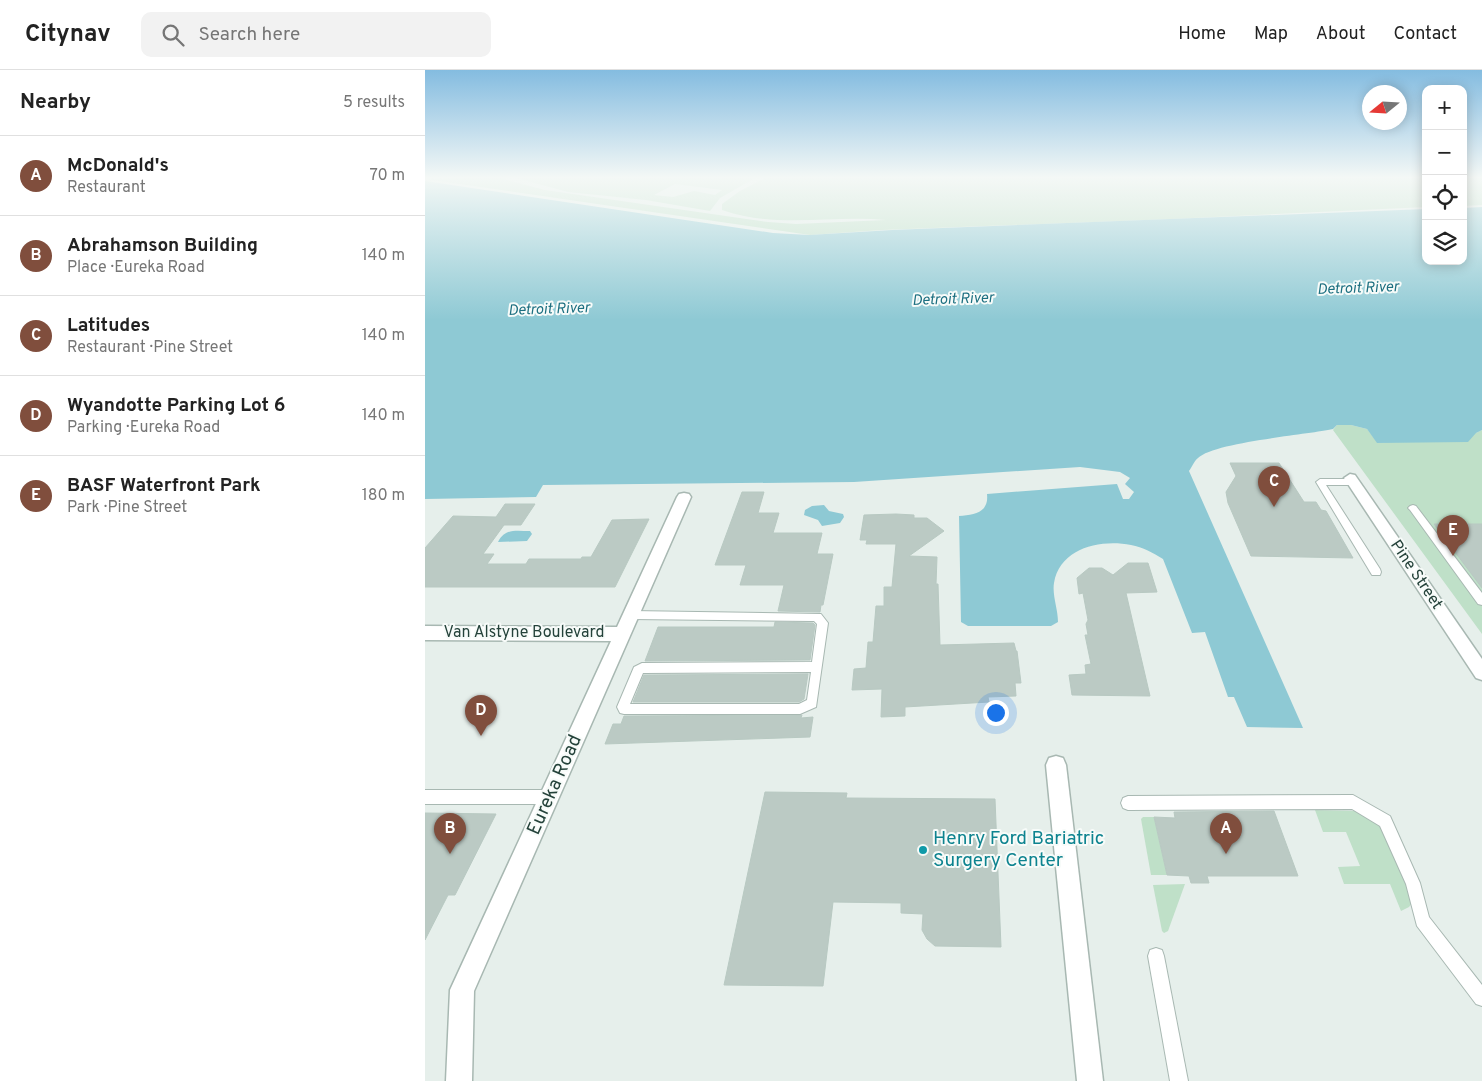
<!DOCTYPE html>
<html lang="en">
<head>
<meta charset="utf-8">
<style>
	:root { --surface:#fff; --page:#f2f2f2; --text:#222; --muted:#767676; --line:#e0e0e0; --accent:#804e3d }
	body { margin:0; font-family:Overpass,sans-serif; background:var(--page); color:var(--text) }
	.controls { position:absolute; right:15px; top:15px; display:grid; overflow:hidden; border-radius:10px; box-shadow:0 2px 12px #0003 }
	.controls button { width:45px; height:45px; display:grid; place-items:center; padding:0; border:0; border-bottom:1px solid var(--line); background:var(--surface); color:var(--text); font:25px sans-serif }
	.compass { position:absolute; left:937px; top:15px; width:45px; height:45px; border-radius:50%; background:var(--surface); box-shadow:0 2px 12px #0003; rotate:252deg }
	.you { position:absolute; left:570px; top:642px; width:18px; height:18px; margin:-12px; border:4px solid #fff; border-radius:50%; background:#1a73e8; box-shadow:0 0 0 8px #1a73e833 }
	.badge { display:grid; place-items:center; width:32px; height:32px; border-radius:50%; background:var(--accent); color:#fff; font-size:16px; font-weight:700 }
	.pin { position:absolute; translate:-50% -41px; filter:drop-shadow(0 1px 2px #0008) }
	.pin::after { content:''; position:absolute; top:26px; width:18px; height:15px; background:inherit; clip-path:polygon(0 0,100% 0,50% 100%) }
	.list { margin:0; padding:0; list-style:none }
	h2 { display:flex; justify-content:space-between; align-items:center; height:65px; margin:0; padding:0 20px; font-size:21px }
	h2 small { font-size:16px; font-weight:400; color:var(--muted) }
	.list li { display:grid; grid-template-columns:32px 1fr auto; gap:15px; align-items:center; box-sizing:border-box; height:80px; padding:0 20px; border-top:1px solid var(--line) }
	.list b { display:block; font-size:19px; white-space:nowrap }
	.list p { margin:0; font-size:16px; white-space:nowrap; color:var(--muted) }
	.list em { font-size:16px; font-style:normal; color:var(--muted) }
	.icon { flex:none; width:28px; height:28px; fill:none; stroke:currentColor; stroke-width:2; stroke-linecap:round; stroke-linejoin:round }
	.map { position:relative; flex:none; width:1057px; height:1011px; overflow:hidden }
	header { display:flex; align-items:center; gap:30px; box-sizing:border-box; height:70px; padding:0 25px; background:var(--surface); border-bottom:1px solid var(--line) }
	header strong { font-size:24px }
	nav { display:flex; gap:28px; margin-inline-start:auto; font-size:18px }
	.search { width:350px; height:45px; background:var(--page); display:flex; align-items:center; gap:12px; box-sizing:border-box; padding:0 18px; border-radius:10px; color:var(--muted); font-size:19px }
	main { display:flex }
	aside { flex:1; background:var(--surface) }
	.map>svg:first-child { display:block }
	.green { fill:#bfe0c8; fill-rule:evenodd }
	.water { fill:#8ec9d4 }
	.building { fill:#bbcac4; stroke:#b8c9c2 }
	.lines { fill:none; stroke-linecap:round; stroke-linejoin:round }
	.service-casing { stroke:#a8b8b2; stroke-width:2 }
	.minor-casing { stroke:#a8b8b2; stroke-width:3 }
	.service { fill:#fff; fill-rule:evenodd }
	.minor { fill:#fff; fill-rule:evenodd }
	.culture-dot { fill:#0f9aa8; stroke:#f7fbf9; stroke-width:2 }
	.labels { text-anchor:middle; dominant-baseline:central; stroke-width:4; stroke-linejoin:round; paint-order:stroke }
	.far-water-label { font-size:15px; font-style:italic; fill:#1c6f80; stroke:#f7fbf9 }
	.street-label { font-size:16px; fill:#24423a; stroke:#f7fbf9 }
	.near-street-label { font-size:19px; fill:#24423a; stroke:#f7fbf9 }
	.near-culture-label { font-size:19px; fill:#0d838f; stroke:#f7fbf9; text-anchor:start }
</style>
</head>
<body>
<header>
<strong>Citynav</strong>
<div class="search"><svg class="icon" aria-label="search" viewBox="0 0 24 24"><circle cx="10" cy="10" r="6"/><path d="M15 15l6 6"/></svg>Search here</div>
<nav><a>Home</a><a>Map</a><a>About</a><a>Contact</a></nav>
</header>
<main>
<aside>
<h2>Nearby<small>5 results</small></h2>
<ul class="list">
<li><span class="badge">A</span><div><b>McDonald's</b><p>Restaurant</p></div><em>70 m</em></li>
<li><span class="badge">B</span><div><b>Abrahamson Building</b><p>Place · Eureka Road</p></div><em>140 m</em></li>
<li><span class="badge">C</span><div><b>Latitudes</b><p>Restaurant · Pine Street</p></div><em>140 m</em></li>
<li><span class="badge">D</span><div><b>Wyandotte Parking Lot 6</b><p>Parking · Eureka Road</p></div><em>140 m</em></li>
<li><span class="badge">E</span><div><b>BASF Waterfront Park</b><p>Park · Pine Street</p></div><em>180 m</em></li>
</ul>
</aside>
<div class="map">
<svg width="1057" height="1011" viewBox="0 0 1057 1011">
	<rect width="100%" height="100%" fill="#e6efeb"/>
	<g class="green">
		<path d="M75,108L120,120L343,152L371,154L461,150C406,145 350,159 297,140V134L315,121L340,108H1001V137L747,149L457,160L385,165L0,109Z"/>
		<path d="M91,108H330L295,128L285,141L221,130L143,122ZM250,114L297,120L290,125L269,121L248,127L229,125Z"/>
		<path d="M1038,108H1057V135L1038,136Z"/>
		<path d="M912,355H926L942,359L953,373L1051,363L1057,360V564L908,360Z"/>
		<path d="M890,740L932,741L954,754L985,815L987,833L984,837L976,841L965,814H919L913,797L935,796L921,762H898Z"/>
		<path d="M718,747H729L742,805H726L716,749Z"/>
		<path d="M760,814L743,861L739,863L737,861L728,815Z"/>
	</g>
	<g class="water">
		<path d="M0,111L348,163L384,165L467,160L1001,139V191H1038V138L1057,137V360L1051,363L1043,372L952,373L942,359L926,355H912L908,359C881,365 789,372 773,388C769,391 767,397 764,401L878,658L822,657L809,627H803L780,562L767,563L738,489C728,483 718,477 706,475C675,469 635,478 629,513C627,525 633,539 633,552L626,556H543L536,552L534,446C549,445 564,443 562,424L692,414L698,429H704L709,422L700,414L705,408L695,402L655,397L429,412L118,415L111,427L0,429Z"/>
		<path d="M399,435L404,441L418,444L419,447L415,453L397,456L393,450L379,445L380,440L387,436Z"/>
		<path d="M105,461L107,464L102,471L73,472C80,458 91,461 105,461Z"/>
	</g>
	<g class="building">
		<path d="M805,393H854L879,432H891L896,440L901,441L928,488L826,486L803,433L801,422L811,406Z"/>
		<path d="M317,422H339L333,443H354L348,463H397L392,484H408L398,535H396L395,542L353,541L359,515H315L321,495H290Z"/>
		<path d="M80,434H110L96,455H79L58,484H69L62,494H101L104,489H156L157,487H166L187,450L224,449L190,517H0V478L28,446L71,447Z"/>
		<path d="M471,444L489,445V448H502L519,461L484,486L512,487L511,514H513L515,575L589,573L591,581H592L596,613H590L591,626L563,627L564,632L480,637V646L456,647L457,619L427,620L429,599L441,598L443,572H448L451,536H459V517H467L471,474H441L442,470H435L439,445Z"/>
		<path d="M1009,454H1057V518Z"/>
		<path d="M703,493H723L732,522L701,523L725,626L647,625L644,605L661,604L660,595L666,594L660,565H663L661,554L663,550L658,523L654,524L652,508L664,498H677L688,505Z"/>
		<path d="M350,552L388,553L390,555L385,590L220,591L233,557H349Z"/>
		<path d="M383,604L379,629L374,632H208L219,605Z"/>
		<path d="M377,645L376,648L388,647L385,667L180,674L188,654H196L199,646Z"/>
		<path d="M340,722L422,723L421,728L570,729L576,877L510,876L502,869L497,860L498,844L476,843V833L408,832L398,916L299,915Z"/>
		<path d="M849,741L873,806H782L784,813H766L764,806L742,805L729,747L750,748L749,742Z"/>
		<path d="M0,743L71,744L30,825H23L0,870Z"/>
	</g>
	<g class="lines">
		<defs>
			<g id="service">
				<path d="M895,409H929L933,412L929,415H901L955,499L956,502L955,505H947L891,412Z"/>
				<path d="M988,435L991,436L1057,523V535L1053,534L985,440L983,438L985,436Z"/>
				<path d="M206,541L396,544L403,553L391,637L375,644H199L195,643L192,637L209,597L217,593L387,592L392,554L389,551L206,549L202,548L201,545L202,542ZM386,602L382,630L374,634H205L218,603Z"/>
				<path d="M0,720H124L129,722L131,727L129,732L124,734H0Z"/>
				<path d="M928,725L965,746L995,813L1004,847L1057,915V936L1051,934L992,856L981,814L955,756L927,739L703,740L698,738L696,733L698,728L703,726Z"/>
				<path d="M731,878L737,880L739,886L763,1011H745L723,886L725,880Z"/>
			</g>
			<g id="minor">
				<path d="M925,404L930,405L1057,589V610L1051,608L919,408Z"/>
				<path d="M259,423L264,424L266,427L49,921L47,1011H21L25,920L186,571L0,570V556L192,557L252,427L254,424Z"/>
				<path d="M631,686L638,688L641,695L678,1011H652L621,695L624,688Z"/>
			</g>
		</defs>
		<use href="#service" class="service-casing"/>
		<use href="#minor" class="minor-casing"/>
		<use href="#service" class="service"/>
		<use href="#minor" class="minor"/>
	</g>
	<linearGradient id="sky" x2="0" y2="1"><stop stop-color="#84bce0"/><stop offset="0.43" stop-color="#f4f8f6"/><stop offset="1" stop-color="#f4f8f6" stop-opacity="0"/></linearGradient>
	<rect width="1057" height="250" fill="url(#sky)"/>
	<circle class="culture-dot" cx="498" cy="780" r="5"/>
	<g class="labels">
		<g class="far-water-label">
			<text transform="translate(933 219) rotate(-2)">Detroit River</text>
			<text transform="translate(528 230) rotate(-2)">Detroit River</text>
			<text transform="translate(124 240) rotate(-2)">Detroit River</text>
		</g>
		<g class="street-label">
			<text transform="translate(991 505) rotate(56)">Pine Street</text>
			<text x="99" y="563">Van Alstyne Boulevard</text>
		</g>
		<g class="near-street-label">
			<text transform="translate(130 715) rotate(-66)">Eureka Road</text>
		</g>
		<g class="near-culture-label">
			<text x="508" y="769">Henry Ford Bariatric<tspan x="508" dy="22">Surgery Center</tspan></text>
		</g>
	</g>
</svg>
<div class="controls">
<button>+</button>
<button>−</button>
<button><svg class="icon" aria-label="locate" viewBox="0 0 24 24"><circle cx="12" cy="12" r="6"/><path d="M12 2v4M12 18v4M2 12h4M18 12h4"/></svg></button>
<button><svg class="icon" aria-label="layers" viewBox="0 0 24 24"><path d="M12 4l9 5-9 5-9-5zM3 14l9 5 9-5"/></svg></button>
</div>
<svg class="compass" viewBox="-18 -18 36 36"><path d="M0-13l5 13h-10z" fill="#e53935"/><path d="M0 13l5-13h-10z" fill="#767676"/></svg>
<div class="you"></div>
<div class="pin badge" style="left:801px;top:784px">A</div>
<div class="pin badge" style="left:25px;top:784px">B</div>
<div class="pin badge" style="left:849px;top:437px">C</div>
<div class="pin badge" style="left:56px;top:666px">D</div>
<div class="pin badge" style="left:1028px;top:486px">E</div>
</div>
</main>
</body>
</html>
